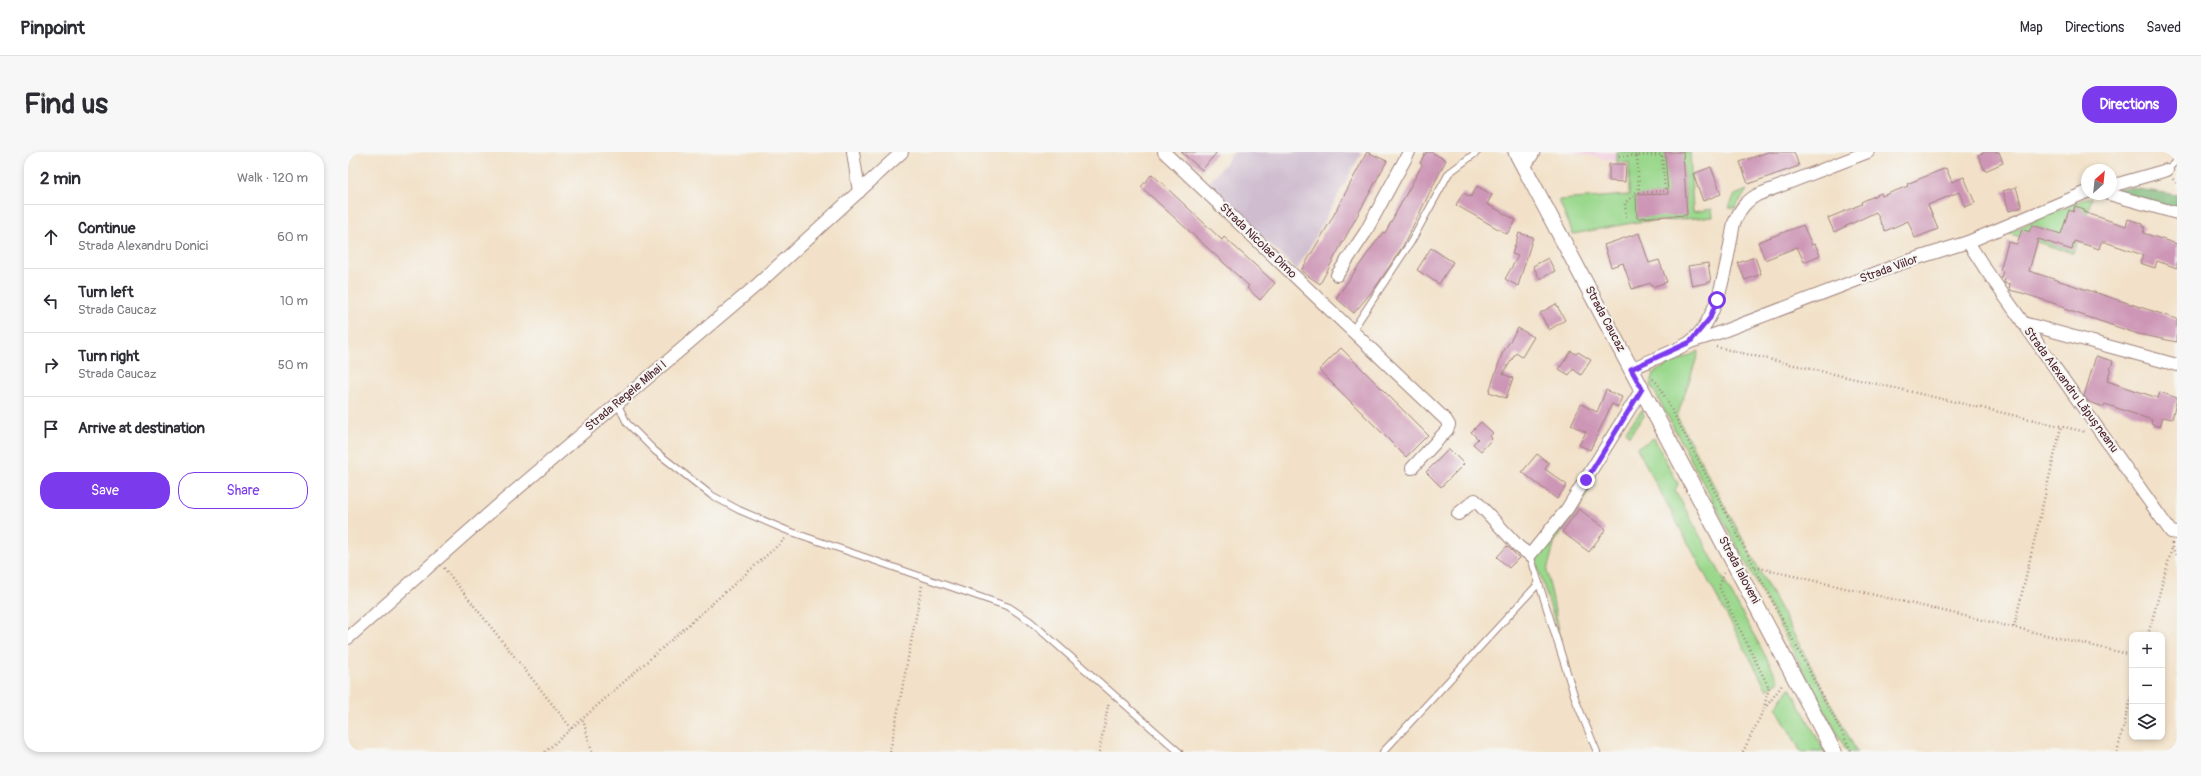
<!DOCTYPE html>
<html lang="en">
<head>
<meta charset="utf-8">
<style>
	:root { --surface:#fff; --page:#f7f7f7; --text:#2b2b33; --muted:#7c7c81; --line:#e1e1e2; --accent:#7c3aed }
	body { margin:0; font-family:Pangolin,sans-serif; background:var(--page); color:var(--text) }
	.controls { position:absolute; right:12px; bottom:12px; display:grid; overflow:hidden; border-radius:8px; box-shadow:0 2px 6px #0003 }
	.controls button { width:36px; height:36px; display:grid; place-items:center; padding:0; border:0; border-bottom:1px solid var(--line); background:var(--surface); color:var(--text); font:20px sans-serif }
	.compass { position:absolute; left:1733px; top:12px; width:36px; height:36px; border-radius:50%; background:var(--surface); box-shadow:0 2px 6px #0003; rotate:27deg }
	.stop { position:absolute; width:12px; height:12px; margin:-9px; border:3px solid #7c3aed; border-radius:50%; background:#fff }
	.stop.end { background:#7c3aed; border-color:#fff; box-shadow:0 1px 4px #0008 }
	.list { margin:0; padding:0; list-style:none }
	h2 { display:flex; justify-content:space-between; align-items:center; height:52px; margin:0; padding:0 16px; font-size:17px }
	h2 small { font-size:13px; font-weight:400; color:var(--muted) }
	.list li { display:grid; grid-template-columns:26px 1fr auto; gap:12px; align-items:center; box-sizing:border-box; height:64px; padding:0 16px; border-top:1px solid var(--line) }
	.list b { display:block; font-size:15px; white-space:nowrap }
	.list p { margin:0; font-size:13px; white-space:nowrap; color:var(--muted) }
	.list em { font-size:13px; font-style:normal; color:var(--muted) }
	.actions { display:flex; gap:8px; padding:12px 16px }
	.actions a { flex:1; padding:9px 0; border:1px solid var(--accent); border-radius:16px; text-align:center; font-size:14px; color:var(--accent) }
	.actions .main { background:var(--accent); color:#fff }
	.icon { flex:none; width:22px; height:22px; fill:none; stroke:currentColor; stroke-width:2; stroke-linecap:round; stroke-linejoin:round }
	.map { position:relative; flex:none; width:1829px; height:600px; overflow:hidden; border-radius:16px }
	header { display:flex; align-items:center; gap:24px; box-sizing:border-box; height:56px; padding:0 20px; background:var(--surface); border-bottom:1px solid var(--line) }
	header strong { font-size:19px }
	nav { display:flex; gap:22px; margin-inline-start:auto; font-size:14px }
	.intro { display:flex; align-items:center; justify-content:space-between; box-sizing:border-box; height:96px; padding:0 24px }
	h1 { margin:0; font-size:28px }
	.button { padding:10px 18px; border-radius:16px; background:var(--accent); color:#fff; font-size:14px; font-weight:700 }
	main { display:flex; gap:24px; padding:0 24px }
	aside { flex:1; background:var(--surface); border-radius:16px; box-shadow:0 2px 6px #0003 }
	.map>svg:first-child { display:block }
	.built { fill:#f2cfe0 }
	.industrial { fill:#cfbdcf }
	.green { fill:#9ad88c; stroke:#727c5c }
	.forest { fill:#7bb878; stroke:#626c52 }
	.building { fill:#cd96b6 }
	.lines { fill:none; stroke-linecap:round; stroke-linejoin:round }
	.service-casing { stroke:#9e807a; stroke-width:8 }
	.minor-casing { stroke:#9e807a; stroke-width:14 }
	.tertiary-casing { stroke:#9e807a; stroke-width:17 }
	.path { stroke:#9e807a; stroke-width:2.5; stroke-dasharray:1 3; stroke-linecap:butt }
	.service { stroke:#fff; stroke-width:6 }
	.minor { stroke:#fff; stroke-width:12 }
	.tertiary { stroke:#fff; stroke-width:15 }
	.route { stroke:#7c3aed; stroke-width:5 }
	.labels { text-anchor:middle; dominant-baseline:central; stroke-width:4; stroke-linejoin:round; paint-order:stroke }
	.street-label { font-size:12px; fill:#4a1f2b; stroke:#f6f6f2 }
</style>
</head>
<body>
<header>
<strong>Pinpoint</strong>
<nav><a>Map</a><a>Directions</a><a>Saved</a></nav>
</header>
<div class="intro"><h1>Find us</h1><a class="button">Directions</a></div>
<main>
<aside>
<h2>2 min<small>Walk · 120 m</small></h2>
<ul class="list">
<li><svg class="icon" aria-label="ahead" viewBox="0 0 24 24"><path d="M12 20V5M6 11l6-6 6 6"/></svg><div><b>Continue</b><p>Strada Alexandru Donici</p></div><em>60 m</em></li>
<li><svg class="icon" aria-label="left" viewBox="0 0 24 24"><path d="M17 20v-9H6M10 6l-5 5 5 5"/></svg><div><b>Turn left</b><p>Strada Caucaz</p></div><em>10 m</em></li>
<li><svg class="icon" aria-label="right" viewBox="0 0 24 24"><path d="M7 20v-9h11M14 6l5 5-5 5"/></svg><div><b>Turn right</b><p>Strada Caucaz</p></div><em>50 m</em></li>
<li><svg class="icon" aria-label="arrive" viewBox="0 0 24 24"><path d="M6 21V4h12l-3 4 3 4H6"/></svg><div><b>Arrive at destination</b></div></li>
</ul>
<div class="actions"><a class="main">Save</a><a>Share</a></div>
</aside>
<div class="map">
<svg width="1829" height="600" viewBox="0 0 1829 600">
	<rect width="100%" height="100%" fill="#f6f6f2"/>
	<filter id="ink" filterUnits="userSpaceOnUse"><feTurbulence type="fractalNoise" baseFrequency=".025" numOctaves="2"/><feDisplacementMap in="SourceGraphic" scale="8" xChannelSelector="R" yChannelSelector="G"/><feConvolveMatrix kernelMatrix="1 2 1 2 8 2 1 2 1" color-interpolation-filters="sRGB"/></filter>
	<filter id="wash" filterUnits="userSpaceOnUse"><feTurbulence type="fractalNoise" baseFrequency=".012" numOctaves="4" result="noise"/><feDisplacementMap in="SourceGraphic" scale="16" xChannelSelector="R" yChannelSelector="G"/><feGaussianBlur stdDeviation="0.9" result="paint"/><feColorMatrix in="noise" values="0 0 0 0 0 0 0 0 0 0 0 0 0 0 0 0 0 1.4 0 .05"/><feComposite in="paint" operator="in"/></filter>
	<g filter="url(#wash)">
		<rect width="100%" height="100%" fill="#f2e1c8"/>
		<path class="built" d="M1218,0H1269V10L1248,5Z"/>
		<path class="industrial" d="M886,0H1014L949,118L861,35L860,32Z"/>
		<g class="green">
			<path d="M1269,0H1342L1345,60L1364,57L1365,65L1289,70L1225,82L1211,48L1281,43V11L1269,10Z"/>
			<path d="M1399,38L1387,56H1380L1387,43Z"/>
			<path d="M1738,46H1744L1725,101L1659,81Z"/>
			<path d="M1351,199L1329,265L1509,600H1499L1303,233L1306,220Z"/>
			<path d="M1294,258L1296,264L1281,284L1278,279Z"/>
			<path d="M1306,286L1330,332L1327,338L1431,529L1419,538L1289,296Z"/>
			<path d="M1245,330L1231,357L1207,389L1199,419L1213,488L1187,407Z"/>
			<path d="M1442,536L1477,600H1453L1428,555Z"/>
		</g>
		<path class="forest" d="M1778,35L1829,43V57L1765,38Z"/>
		<g id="blocks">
			<g class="building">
				<path d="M833,0H869L854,18Z"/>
				<path d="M1019,0L1039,9L972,132L953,119L982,70Z"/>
				<path d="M1078,0H1083L1098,8L1055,94L1027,136L1006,161L988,146L1035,80L1037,81L1074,13L1072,11Z"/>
				<path d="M1317,0H1335L1339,63L1289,66L1288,43L1320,42Z"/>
				<path d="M1420,0H1446L1451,14L1400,32L1392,10Z"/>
				<path d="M1637,0H1651L1655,11L1637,19L1630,3Z"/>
				<path d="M1261,12H1278L1277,30L1261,29Z"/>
				<path d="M1363,15L1373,42L1355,49L1345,22Z"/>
				<path d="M1598,16L1604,30L1616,25L1627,51L1617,55L1611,40L1580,53L1590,77L1567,86L1560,69L1537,79L1528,60L1486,80L1480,66L1514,52L1513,50L1533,41L1534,44L1560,34L1559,32Z"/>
				<path d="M804,22L874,88L876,85L927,131L912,148L899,136L901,134L793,35Z"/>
				<path d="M1129,34L1144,43L1139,52L1168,68L1159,82L1108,53L1115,41L1123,45Z"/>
				<path d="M1668,35L1674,55L1661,59L1655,39Z"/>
				<path d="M1727,54L1736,57L1735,60L1778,74L1780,67L1795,72L1794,75H1797L1795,81L1829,92V116L1809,109L1807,116L1792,111L1795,103L1757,90H1753L1751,97L1726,89L1724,98L1690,87L1681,119L1829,167V190L1790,182L1716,157L1717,155L1674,141L1661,138L1662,132L1656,131L1657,127L1653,126L1655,119L1652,118L1660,90L1669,92L1674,77L1681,80L1684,73L1713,82L1721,58L1725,60Z"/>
				<path d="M1455,73L1464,93L1467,92L1472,103L1456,110L1449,95L1417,108L1410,90Z"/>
				<path d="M1171,81L1185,85L1170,134L1157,127L1170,104L1164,102Z"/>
				<path d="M1291,81L1301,111L1311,108L1319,130L1304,135L1302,131L1284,137L1275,111L1263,115L1256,93Z"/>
				<path d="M1083,96L1105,110L1091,132L1069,118Z"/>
				<path d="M1407,105L1413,122L1397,128L1390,111Z"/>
				<path d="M1200,106L1207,119L1192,127L1185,114Z"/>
				<path d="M1360,111L1363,130L1344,134L1340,114Z"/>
				<path d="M1208,152L1217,168L1201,178L1192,161Z"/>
				<path d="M1170,176L1186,185L1174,205L1168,201L1155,222L1165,226L1158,246L1141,240L1154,202Z"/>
				<path d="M993,196L1080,283L1058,305L971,218Z"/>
				<path d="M1223,199L1228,202L1230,200L1243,208L1233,223L1225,217L1221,223L1211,217Z"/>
				<path d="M1748,204L1765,209L1759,229L1810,246L1812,240L1829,246L1824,267L1815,265L1812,275L1803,272L1804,268L1757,252L1756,255L1741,250L1736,244Z"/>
				<path d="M1258,238L1274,245L1270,255L1264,252L1242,298L1231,293L1238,280L1223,273L1233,252L1249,260Z"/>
				<path d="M1133,270L1145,281L1142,284L1144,287L1133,299L1125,292L1130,287L1123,280Z"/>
				<path d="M1101,297L1116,312L1093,335L1078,320Z"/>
				<path d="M1189,302L1201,311L1197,317L1219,333L1209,347L1174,320Z"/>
				<path d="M1231,357L1258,377L1241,400L1214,380Z"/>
				<path d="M1159,394L1171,406L1161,416L1149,405Z"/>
			</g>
		</g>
	</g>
	<g filter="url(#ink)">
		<use href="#blocks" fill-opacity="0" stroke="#9e807a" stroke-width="1"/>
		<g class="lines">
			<defs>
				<g id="service">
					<path d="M1819,18L1829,8"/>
					<path d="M1004,179L1063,90L1101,21L1129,0"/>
					<path d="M269,251L279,271L307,299L363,343L391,358L438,378L661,455L682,469L831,600"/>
					<path d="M1182,403L1228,549L1249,600"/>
					<path d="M1035,600L1191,431"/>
				</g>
				<g id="minor">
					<path d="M505,0L511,40"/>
					<path d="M816,0L1098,268L1101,273L1099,278L1064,316"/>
					<path d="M1763,34L1819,18"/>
					<path d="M1761,42L1829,61"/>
					<path d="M1620,90L1638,118L1823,380L1829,381"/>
					<path d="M989,123L1017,81L1061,0"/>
					<path d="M1675,171L1829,213"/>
					<path d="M1342,190L1365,183L1554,111L1620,90L1739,40"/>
					<path d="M1283,217C1298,210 1330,198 1342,190C1373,166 1379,107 1386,71C1392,57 1397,50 1409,43L1520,0"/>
					<path d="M1110,362L1127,348L1171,395L1182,403L1219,357L1294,237"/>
					<path d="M0,486L154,350L410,132L554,0"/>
				</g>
				<g id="tertiary">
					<path d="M1168,0L1486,600"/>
					<path d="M1176,13L1184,0"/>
				</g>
			</defs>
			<use href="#service" class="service-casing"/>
			<use href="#minor" class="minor-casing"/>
			<use href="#tertiary" class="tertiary-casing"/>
			<g class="path">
				<path d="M1271,4L1314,3L1317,39L1288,41L1277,51L1278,66"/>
				<path d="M1289,4L1291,41"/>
				<path d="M1825,27L1829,32"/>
				<path d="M1368,195L1738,280"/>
				<path d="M1305,227L1310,232L1504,600"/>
				<path d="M1824,391V396L1829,403"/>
				<path d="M1407,415L1784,503"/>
				<path d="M96,416L224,577"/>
				<path d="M1376,421L1371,435L1421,536L1415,559"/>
				<path d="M1666,475L1713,275"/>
				<path d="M1800,483L1824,396"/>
				<path d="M235,568L244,600"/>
				<path d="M197,600L437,387"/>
				<path d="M542,600L574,433"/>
				<path d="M751,600L761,549"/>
				<path d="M1395,600L1415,559L1435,532"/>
				<path d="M1769,600L1784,542"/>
			</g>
			<use href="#service" class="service"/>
			<use href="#minor" class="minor"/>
			<use href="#tertiary" class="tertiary"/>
		</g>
	</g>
	<g class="lines" filter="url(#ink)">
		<path class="route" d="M1238,328L1294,237L1283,217L1342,190L1362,166L1369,148"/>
	</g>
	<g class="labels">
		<g class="street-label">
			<text transform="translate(910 89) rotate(44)">Strada Nicolae Dimo</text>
			<text transform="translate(1541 117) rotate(-20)">Strada Viilor</text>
			<text transform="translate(1257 167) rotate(62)">Strada Caucaz</text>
			<text transform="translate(1723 238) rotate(54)">Strada Alexandru Lăpușneanu</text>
			<text transform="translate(278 244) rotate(-40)">Strada Regele Mihai I</text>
			<text transform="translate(1391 418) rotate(62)">Strada Ialoveni</text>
		</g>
	</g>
</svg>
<div class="controls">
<button>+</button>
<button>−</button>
<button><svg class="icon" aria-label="layers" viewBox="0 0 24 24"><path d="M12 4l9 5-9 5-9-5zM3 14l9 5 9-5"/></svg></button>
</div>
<svg class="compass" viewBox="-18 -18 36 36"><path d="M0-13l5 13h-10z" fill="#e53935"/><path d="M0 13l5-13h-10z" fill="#7c7c81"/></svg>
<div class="stop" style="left:1369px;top:148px"></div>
<div class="stop end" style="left:1238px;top:328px"></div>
</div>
</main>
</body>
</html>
